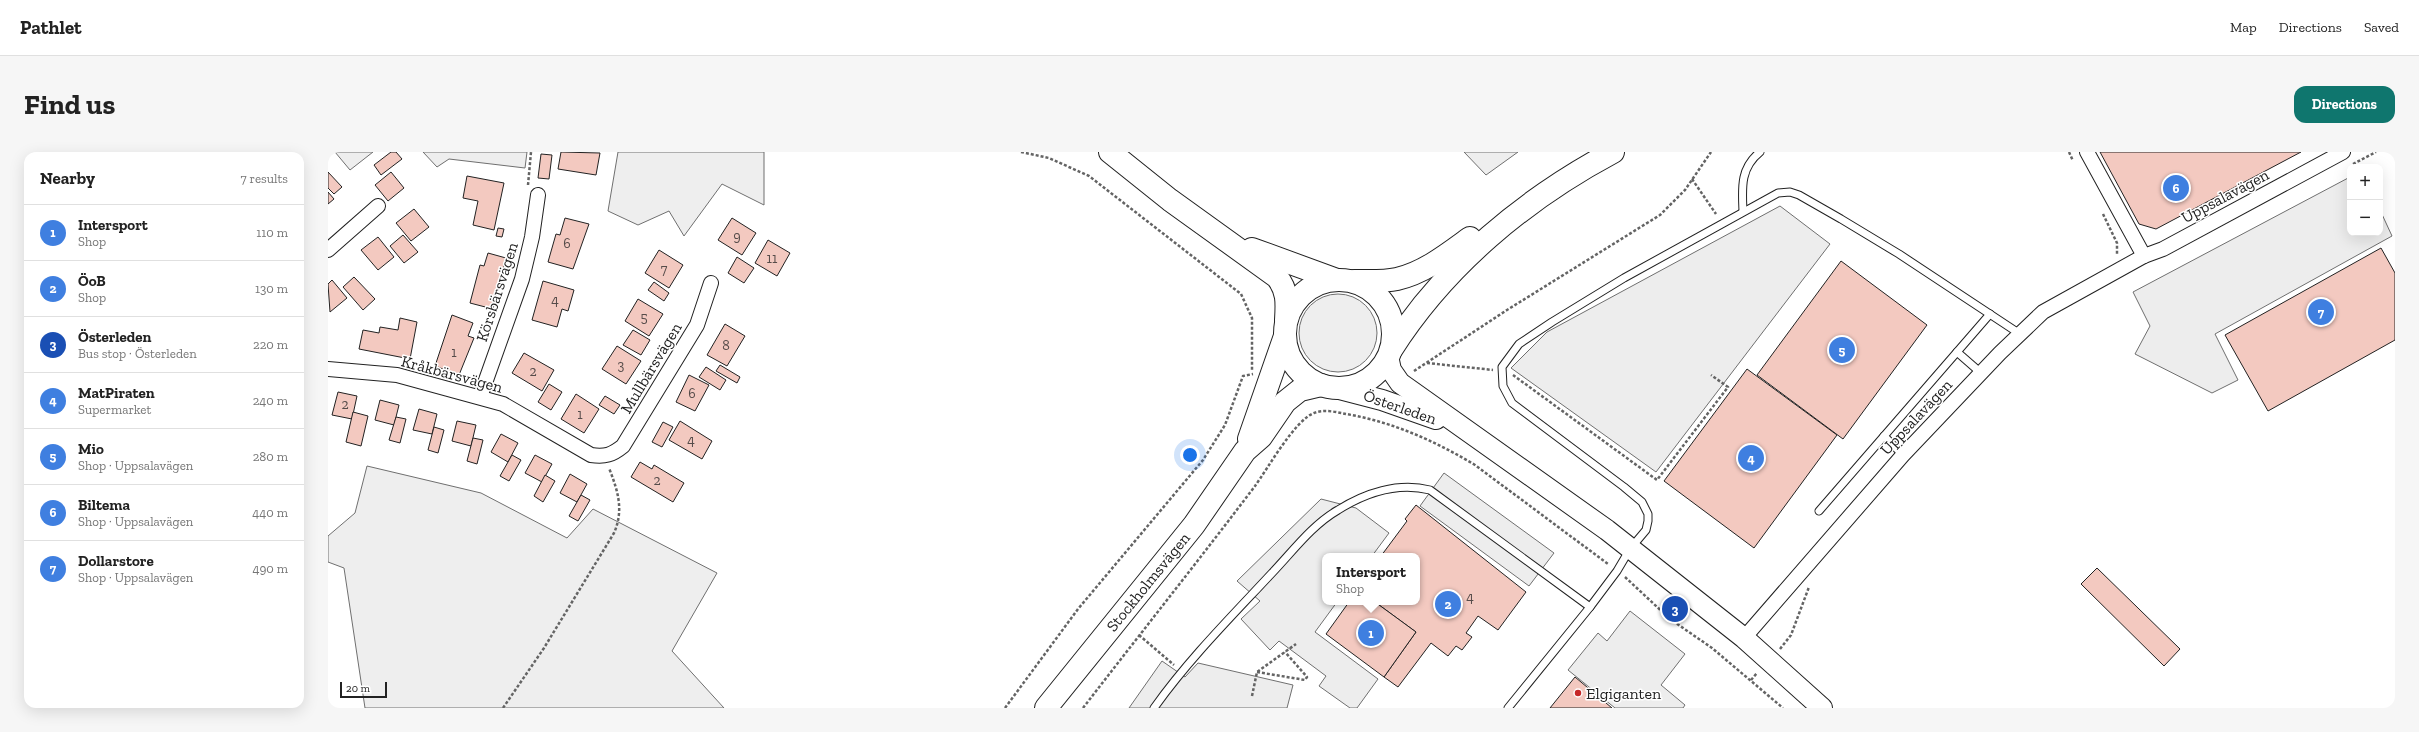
<!DOCTYPE html>
<html lang="en">
<head>
<meta charset="utf-8">
<style>
	:root { --surface:#fff; --page:#f6f6f6; --text:#222; --muted:#767676; --line:#e0e0e0; --accent:#0f766e }
	body { margin:0; font-family:"Zilla Slab",serif; background:var(--page); color:var(--text) }
	.controls { position:absolute; right:12px; top:12px; display:grid; overflow:hidden; border-radius:8px; box-shadow:0 4px 16px #0002 }
	.controls button { width:36px; height:36px; display:grid; place-items:center; padding:0; border:0; border-bottom:1px solid var(--line); background:var(--surface); color:var(--text); font:20px sans-serif }
	.scale { position:absolute; left:12px; bottom:10px; width:47px; box-sizing:border-box; padding-left:4px; border:2px solid #222; border-top:0; font-size:11px; line-height:14px; white-space:nowrap; color:#222; -webkit-text-stroke:3px #fff; paint-order:stroke }
	.you { position:absolute; left:862px; top:303px; width:14px; height:14px; margin:-10px; border:3px solid #fff; border-radius:50%; background:#1a73e8; box-shadow:0 0 0 6px #1a73e833 }
	.badge { display:grid; place-items:center; width:26px; height:26px; border-radius:50%; background:var(--accent); color:#fff; font-size:13px; font-weight:700 }
	.pin { position:absolute; translate:-50% -50%; border:2px solid #fff; box-shadow:0 1px 4px #0006 }
	.popup { position:absolute; left:994px; top:401px; width:98px; height:52px; box-sizing:border-box; display:grid; place-content:center; border-radius:8px; background:var(--surface); filter:drop-shadow(0 1px 3px #0005); font-size:13px; white-space:nowrap; color:var(--muted) }
	.popup b { font-size:15px; color:var(--text) }
	.popup::after { content:''; position:absolute; left:50%; top:100%; margin-left:-8px; border:8px solid transparent; border-top-color:var(--surface) }
	.list { margin:0; padding:0; list-style:none }
	h2 { display:flex; justify-content:space-between; align-items:center; height:52px; margin:0; padding:0 16px; font-size:17px }
	h2 small { font-size:13px; font-weight:400; color:var(--muted) }
	.list li { display:grid; grid-template-columns:26px 1fr auto; gap:12px; align-items:center; box-sizing:border-box; height:56px; padding:0 16px; border-top:1px solid var(--line) }
	.list b { display:block; font-size:15px; white-space:nowrap }
	.list p { margin:0; font-size:13px; white-space:nowrap; color:var(--muted) }
	.list em { font-size:13px; font-style:normal; color:var(--muted) }
	.map { position:relative; flex:none; width:2067px; height:556px; overflow:hidden; border-radius:12px }
	header { display:flex; align-items:center; gap:24px; box-sizing:border-box; height:56px; padding:0 20px; background:var(--surface); border-bottom:1px solid var(--line) }
	header strong { font-size:19px }
	nav { display:flex; gap:22px; margin-inline-start:auto; font-size:14px }
	.intro { display:flex; align-items:center; justify-content:space-between; box-sizing:border-box; height:96px; padding:0 24px }
	h1 { margin:0; font-size:28px }
	.button { padding:10px 18px; border-radius:12px; background:var(--accent); color:#fff; font-size:14px; font-weight:700 }
	main { display:flex; gap:24px; padding:0 24px }
	aside { flex:1; background:var(--surface); border-radius:12px; box-shadow:0 4px 16px #0002 }
	.map>svg:first-child { display:block }
	.green { fill:#eee; stroke:#6f6f6f }
	.parking { fill:#ededed; stroke:#6f6f6f }
	.building { fill:#f3c9c0; stroke:#222 }
	.lines { fill:none; stroke-linecap:round; stroke-linejoin:round }
	.lane-casing { stroke:#222; stroke-width:9 }
	.street-casing { stroke:#222; stroke-width:16 }
	.secondary-casing { stroke:#222; stroke-width:22 }
	.primary-casing { stroke:#222; stroke-width:24 }
	.highway-casing { stroke:#222; stroke-width:24 }
	.path { stroke:#646464; stroke-width:2.5; stroke-dasharray:3 2; stroke-linecap:butt }
	.lane { stroke:#fff; stroke-width:7 }
	.street { stroke:#fff; stroke-width:14 }
	.secondary { stroke:#fff; stroke-width:20 }
	.primary { stroke:#fff; stroke-width:22 }
	.highway { stroke:#fff; stroke-width:22 }
	.poi-dot { fill:#c62828; stroke:#fff; stroke-width:1.5 }
	.labels { text-anchor:middle; dominant-baseline:central; stroke-width:3; stroke-linejoin:round; paint-order:stroke }
	.number-label { font-size:14px; fill:#564c4a }
	.street-label { font-size:16px; fill:#222; stroke:#fff }
	.poi-label { font-size:16px; fill:#222; stroke:#fff; text-anchor:start }
</style>
</head>
<body>
<header>
<strong>Pathlet</strong>
<nav><a>Map</a><a>Directions</a><a>Saved</a></nav>
</header>
<div class="intro"><h1>Find us</h1><a class="button">Directions</a></div>
<main>
<aside>
<h2>Nearby<small>7 results</small></h2>
<ul class="list">
<li><span class="badge" style="background:#3f7fe0">1</span><div><b>Intersport</b><p>Shop</p></div><em>110 m</em></li>
<li><span class="badge" style="background:#3f7fe0">2</span><div><b>ÖoB</b><p>Shop</p></div><em>130 m</em></li>
<li><span class="badge" style="background:#1a4fb4">3</span><div><b>Österleden</b><p>Bus stop · Österleden</p></div><em>220 m</em></li>
<li><span class="badge" style="background:#3f7fe0">4</span><div><b>MatPiraten</b><p>Supermarket</p></div><em>240 m</em></li>
<li><span class="badge" style="background:#3f7fe0">5</span><div><b>Mio</b><p>Shop · Uppsalavägen</p></div><em>280 m</em></li>
<li><span class="badge" style="background:#3f7fe0">6</span><div><b>Biltema</b><p>Shop · Uppsalavägen</p></div><em>440 m</em></li>
<li><span class="badge" style="background:#3f7fe0">7</span><div><b>Dollarstore</b><p>Shop · Uppsalavägen</p></div><em>490 m</em></li>
</ul>
</aside>
<div class="map">
<svg width="2067" height="556" viewBox="0 0 2067 556">
	<rect width="100%" height="100%" fill="#fff"/>
	<g class="green">
		<path d="M7,0H45L22,18Z"/>
		<path d="M95,0H199L197,16L121,7L109,15Z"/>
		<path d="M290,0H436V53L394,32L356,84L341,59L310,73L280,59Z"/>
		<path d="M1136,0H1190L1158,23Z"/>
		<circle cx="1010" cy="181" r="39"/>
		<path d="M39,314L153,341L239,386L265,357L389,421L344,499L396,556H37L16,416L0,410V384L27,361Z"/>
	</g>
	<g class="parking">
		<path d="M2022,25V81H2052V58L2064,84L1887,182L1910,228L1884,241L1807,202L1822,174L1805,140Z"/>
		<path d="M1452,54L1502,92L1328,320L1183,216L1219,180Z"/>
		<path d="M1116,321L1226,401L1201,434L1092,354Z"/>
		<path d="M993,347L1028,356L1061,381L1044,404H997V450H1009L987,480L1050,527L1029,556H1022L991,534L998,524L951,489L942,498L913,467L932,449L909,429Z"/>
		<path d="M1302,459L1357,502L1333,533L1357,553L1355,556H1287L1240,518L1270,481L1279,489Z"/>
		<path d="M834,509L857,525L870,511L965,533L959,556H801Z"/>
	</g>
	<g class="building">
		<path d="M63,0H68L74,7L53,23L46,13Z"/>
		<path d="M233,0L272,1L268,23L230,17Z"/>
		<path d="M1772,0H1973L1828,77L1811,72Z"/>
		<path d="M213,2L224,3L221,27L210,26Z"/>
		<path d="M0,20L14,35L6,42L0,36Z"/>
		<path d="M63,20L76,36L60,49L47,33Z"/>
		<path d="M139,24L176,31L166,78L145,73L150,49L135,46Z"/>
		<path d="M0,40L6,47L0,52Z"/>
		<path d="M86,57L101,75L83,89L68,71Z"/>
		<path d="M237,66L261,72L245,117L220,110L228,82L232,83Z"/>
		<path d="M404,66L428,81L414,103L390,88Z"/>
		<path d="M170,76L176,77L174,85L168,84Z"/>
		<path d="M75,83L90,100L76,111L62,94Z"/>
		<path d="M50,85L66,105L50,118L33,98Z"/>
		<path d="M440,88L462,101L449,124L427,111Z"/>
		<path d="M2053,96L2067,121V188L1940,259L1897,183Z"/>
		<path d="M331,98L355,113L341,136L317,121Z"/>
		<path d="M160,101L178,106L165,157L142,151L152,113L156,114Z"/>
		<path d="M409,105L426,116L416,131L400,121Z"/>
		<path d="M1513,109L1599,173L1515,287L1429,223Z"/>
		<path d="M26,125L47,147L35,158L15,135Z"/>
		<path d="M4,128L19,146L2,160L0,132Z"/>
		<path d="M215,129L246,138L240,159L234,157L229,175L204,168Z"/>
		<path d="M326,130L341,141L336,149L320,138Z"/>
		<path d="M310,147L335,162L321,184L297,169Z"/>
		<path d="M124,163L145,171L140,184L146,186L131,223L107,214Z"/>
		<path d="M72,166L89,170L82,207L31,197L35,178L51,181L52,175L70,178Z"/>
		<path d="M397,172L417,184L399,214L379,203Z"/>
		<path d="M305,178L322,188L313,203L295,193Z"/>
		<path d="M289,194L313,209L298,232L274,217Z"/>
		<path d="M196,201L226,218L214,239L184,221Z"/>
		<path d="M392,213L412,225L409,231L388,219Z"/>
		<path d="M378,215L398,228L392,238L371,225Z"/>
		<path d="M1419,217L1509,283L1426,396L1336,329Z"/>
		<path d="M361,223L381,233L367,259L348,250Z"/>
		<path d="M221,232L234,240L223,258L210,250Z"/>
		<path d="M10,240L29,244L24,267L4,263Z"/>
		<path d="M248,242L271,257L256,281L233,267Z"/>
		<path d="M277,244L292,253L286,262L271,253Z"/>
		<path d="M52,248L71,253L66,273L47,268Z"/>
		<path d="M91,257L109,262L104,282L85,278Z"/>
		<path d="M25,260L40,264L33,294L18,290Z"/>
		<path d="M68,265L78,267L72,291L61,288Z"/>
		<path d="M129,269L148,273L143,294L124,289Z"/>
		<path d="M352,269L384,289L374,307L341,288Z"/>
		<path d="M335,270L345,275L334,295L324,290Z"/>
		<path d="M106,275L116,278L110,301L100,298Z"/>
		<path d="M173,282L190,291L180,310L163,300Z"/>
		<path d="M145,286L155,288L149,312L139,309Z"/>
		<path d="M184,303L193,308L181,329L172,324Z"/>
		<path d="M207,303L224,312L214,330L197,321Z"/>
		<path d="M312,310L324,317L326,313L356,331L345,350L303,325Z"/>
		<path d="M242,322L259,332L249,350L232,341Z"/>
		<path d="M217,323L227,329L215,350L206,344Z"/>
		<path d="M253,343L262,348L250,369L241,364Z"/>
		<path d="M1088,353L1198,440L1170,478L1150,464L1138,481L1144,485L1134,498L1128,494L1120,504L1103,491L1070,535L1056,525L1088,480L1047,450H1089V404H1053L1079,369L1077,367Z"/>
		<path d="M1769,416L1852,497L1836,514L1753,432Z"/>
		<path d="M1021,450H1047L1088,480L1056,525L998,482Z"/>
		<path d="M1247,525L1284,556H1222Z"/>
	</g>
	<g class="lines">
		<defs>
			<g id="lane">
				<path d="M1415,59C1414,36 1412,16 1432,0"/>
				<path d="M1629,200L1653,221"/>
				<path d="M1556,284L1575,303"/>
				<path d="M1491,359L1662,162"/>
				<path d="M826,556C861,507 903,465 944,421C965,399 984,373 1010,358C1037,341 1070,330 1102,338L1262,455L1289,419L1302,397L1318,378L1320,369V362L1314,350L1296,335L1184,251L1175,234L1174,215L1191,192L1224,170L1296,126L1450,41L1462,40L1471,43L1513,67L1571,102L1692,182"/>
				<path d="M1180,556L1262,455"/>
			</g>
			<g id="street">
				<path d="M1759,0L1816,104"/>
				<path d="M0,98L50,54"/>
				<path d="M0,217L69,223L175,252L263,303C277,305 284,303 295,294L369,173L383,131"/>
				<path d="M152,245L194,127L204,85L210,43"/>
				<path d="M1416,486L1575,303L1672,201L1715,160L1816,104L1835,97L2015,0"/>
			</g>
			<g id="secondary">
				<path d="M1060,204L1063,218L1072,231L1279,378L1416,486L1494,556"/>
				<path d="M1004,235L1054,248L1108,267"/>
			</g>
			<g id="primary">
				<path d="M921,287L957,184"/>
				<path d="M718,556L866,373L917,299L933,285L957,250L972,238L993,233"/>
			</g>
			<g id="highway">
				<path d="M782,0L842,48L949,125C960,139 959,151 958,168"/>
				<path d="M924,97L1009,128"/>
				<circle cx="1011" cy="182" r="54"/>
				<path d="M1026,129C1040,129 1055,130 1069,127C1096,121 1120,102 1142,86"/>
				<path d="M1063,198C1117,113 1197,47 1285,0"/>
			</g>
		</defs>
		<use href="#lane" class="lane-casing"/>
		<use href="#street" class="street-casing"/>
		<use href="#secondary" class="secondary-casing"/>
		<use href="#primary" class="primary-casing"/>
		<use href="#highway" class="highway-casing"/>
		<g class="path">
			<path d="M693,0L721,6L761,24L913,142L924,166V219"/>
			<path d="M1741,0L1745,9"/>
			<path d="M2025,12L2048,0"/>
			<path d="M1364,27L1388,62"/>
			<path d="M200,33L203,0"/>
			<path d="M1775,62L1789,91V102"/>
			<path d="M1099,211L1165,218"/>
			<path d="M1086,219L1179,158L1332,63L1357,38L1383,0"/>
			<path d="M1185,223L1329,328L1400,235L1383,223"/>
			<path d="M1297,425L1342,467L1384,496L1455,556"/>
			<path d="M811,483L846,513"/>
			<path d="M1452,497L1463,483L1481,435"/>
			<path d="M929,520L977,528L979,525L957,500"/>
			<path d="M1423,528L1429,521"/>
			<path d="M924,544L929,520L968,492"/>
			<path d="M175,556L216,496L286,381C296,358 290,339 281,316"/>
			<path d="M677,556L750,457L875,308L897,273L915,224L925,222"/>
			<path d="M755,556C812,482 871,408 927,334C940,316 967,268 986,261C996,257 1008,260 1018,262C1065,270 1107,289 1147,313L1280,412"/>
		</g>
		<use href="#lane" class="lane"/>
		<use href="#street" class="street"/>
		<use href="#secondary" class="secondary"/>
		<use href="#primary" class="primary"/>
		<use href="#highway" class="highway"/>
	</g>
	<circle class="poi-dot" cx="1250" cy="541" r="4"/>
	<g class="labels">
		<g class="number-label">
			<text x="409" y="84">9</text>
			<text x="239" y="91">6</text>
			<text x="444" y="106">11</text>
			<text x="336" y="117">7</text>
			<text x="227" y="148">4</text>
			<text x="316" y="165">5</text>
			<text x="398" y="193">8</text>
			<text x="126" y="200">1</text>
			<text x="293" y="213">3</text>
			<text x="205" y="219">2</text>
			<text x="364" y="241">6</text>
			<text x="17" y="252">2</text>
			<text x="252" y="262">1</text>
			<text x="363" y="288">4</text>
			<text x="329" y="328">2</text>
			<text x="1142" y="445">4</text>
		</g>
		<g class="street-label">
			<text transform="translate(1897 44) rotate(-28)">Uppsalavägen</text>
			<text transform="translate(169 140) rotate(-72)">Körsbärsvägen</text>
			<text transform="translate(323 216) rotate(-59)">Mullbärsvägen</text>
			<text transform="translate(124 222) rotate(15)">Kråkbärsvägen</text>
			<text transform="translate(1072 255) rotate(19)">Österleden</text>
			<text transform="translate(1588 265) rotate(-47)">Uppsalavägen</text>
			<text transform="translate(820 430) rotate(-51)">Stockholmsvägen</text>
		</g>
		<g class="poi-label">
			<text x="1258" y="541">Elgiganten</text>
		</g>
	</g>
</svg>
<div class="controls">
<button>+</button>
<button>−</button>
</div>
<div class="scale">20 m</div>
<div class="you"></div>
<div class="pin badge" style="left:1043px;top:481px;background:#3f7fe0">1</div>
<div class="popup"><b>Intersport</b>Shop</div>
<div class="pin badge" style="left:1120px;top:452px;background:#3f7fe0">2</div>
<div class="pin badge" style="left:1347px;top:457px;background:#1a4fb4">3</div>
<div class="pin badge" style="left:1423px;top:306px;background:#3f7fe0">4</div>
<div class="pin badge" style="left:1514px;top:198px;background:#3f7fe0">5</div>
<div class="pin badge" style="left:1848px;top:36px;background:#3f7fe0">6</div>
<div class="pin badge" style="left:1993px;top:160px;background:#3f7fe0">7</div>
</div>
</main>
</body>
</html>
